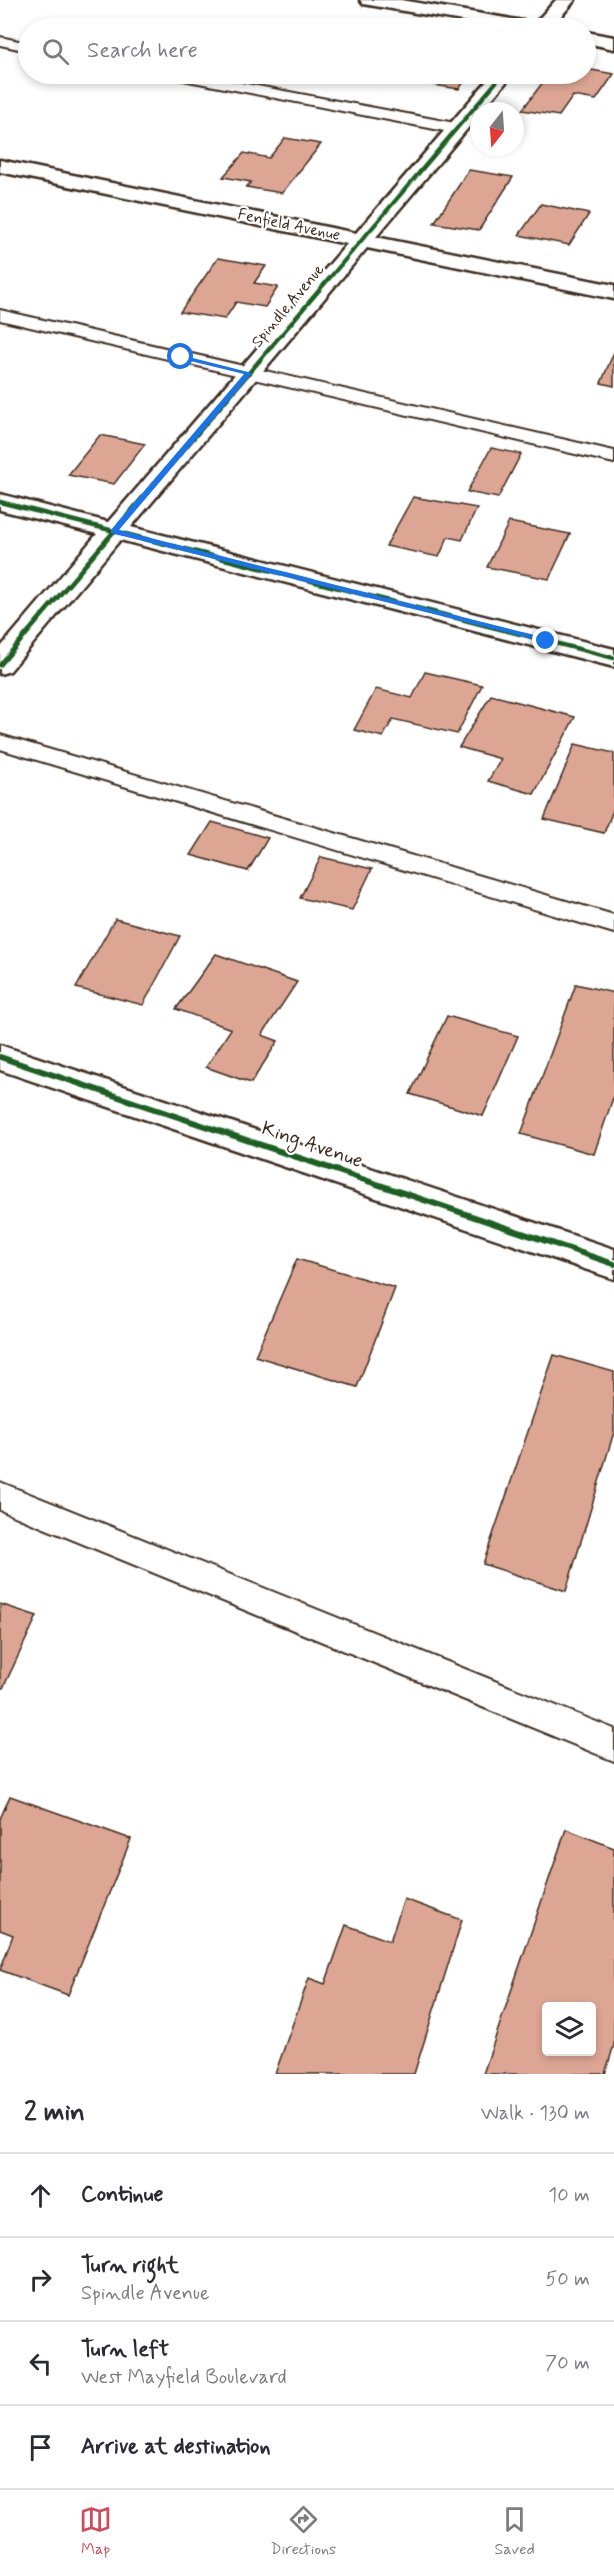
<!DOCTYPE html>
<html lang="en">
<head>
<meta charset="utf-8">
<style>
	:root { --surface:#fff; --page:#f7f7f7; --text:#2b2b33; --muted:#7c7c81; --line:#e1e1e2; --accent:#d1495b }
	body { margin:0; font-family:Mynerve,sans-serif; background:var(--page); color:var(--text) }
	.controls { position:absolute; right:18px; bottom:18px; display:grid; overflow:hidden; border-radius:6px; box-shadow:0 3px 9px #0003 }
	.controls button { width:54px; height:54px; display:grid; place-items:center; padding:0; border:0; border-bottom:2px solid var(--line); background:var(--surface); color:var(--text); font:30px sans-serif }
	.compass { position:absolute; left:470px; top:102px; width:54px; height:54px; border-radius:50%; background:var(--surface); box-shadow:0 3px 9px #0003; rotate:197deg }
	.stop { position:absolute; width:18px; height:18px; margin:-14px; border:4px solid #1a73e8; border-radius:50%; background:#fff }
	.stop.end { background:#1a73e8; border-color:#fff; box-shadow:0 2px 6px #0008 }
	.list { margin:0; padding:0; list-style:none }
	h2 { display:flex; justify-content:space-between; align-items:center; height:78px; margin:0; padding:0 24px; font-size:26px }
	h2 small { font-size:20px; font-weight:400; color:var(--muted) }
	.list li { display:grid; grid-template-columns:39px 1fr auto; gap:18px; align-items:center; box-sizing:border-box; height:84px; padding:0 24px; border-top:2px solid var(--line) }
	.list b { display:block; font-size:22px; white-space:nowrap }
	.list p { margin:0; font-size:20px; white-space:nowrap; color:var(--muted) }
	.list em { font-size:20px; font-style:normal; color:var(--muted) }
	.icon { flex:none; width:33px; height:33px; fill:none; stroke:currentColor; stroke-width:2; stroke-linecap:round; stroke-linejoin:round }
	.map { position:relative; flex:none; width:614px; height:2074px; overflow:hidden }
	.search { position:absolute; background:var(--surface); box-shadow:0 3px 9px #0003; left:18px; right:18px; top:18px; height:66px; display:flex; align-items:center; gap:15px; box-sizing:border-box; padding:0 21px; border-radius:33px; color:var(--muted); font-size:22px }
	.sheet { height:414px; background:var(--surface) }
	nav { display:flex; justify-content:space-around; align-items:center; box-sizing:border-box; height:84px; border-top:2px solid var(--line); background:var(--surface); font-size:16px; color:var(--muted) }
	nav a { display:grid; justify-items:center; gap:3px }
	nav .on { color:var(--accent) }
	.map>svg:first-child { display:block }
	.building { fill:#dda694; stroke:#3b2a1e; stroke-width:1.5; fill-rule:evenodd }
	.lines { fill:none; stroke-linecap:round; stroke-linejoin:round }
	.service-casing { stroke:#3b2a1e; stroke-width:4 }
	.minor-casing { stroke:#3b2a1e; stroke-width:5 }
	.service { fill:#fff; fill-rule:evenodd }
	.minor { fill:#fff; fill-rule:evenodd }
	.cycleway-far2-casing { stroke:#fff; stroke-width:6 }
	.cycleway-far1-casing { stroke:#fff; stroke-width:8 }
	.cycleway-casing { stroke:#fff; stroke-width:10 }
	.cycleway-far2 { stroke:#1b5e20; stroke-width:4 }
	.cycleway-far1 { stroke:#1b5e20; stroke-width:4.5 }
	.cycleway { stroke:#1b5e20; stroke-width:6 }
	.route { fill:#1a73e8 }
	.labels { text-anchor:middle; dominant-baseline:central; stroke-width:4.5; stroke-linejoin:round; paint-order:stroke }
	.far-street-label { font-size:16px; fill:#3b2a1e; stroke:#fff }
	.street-label { font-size:20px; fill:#3b2a1e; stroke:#fff }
</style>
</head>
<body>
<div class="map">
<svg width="614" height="2074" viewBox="0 0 614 2074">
	<rect width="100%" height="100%" fill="#fff"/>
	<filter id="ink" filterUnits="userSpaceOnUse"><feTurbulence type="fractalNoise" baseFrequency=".0167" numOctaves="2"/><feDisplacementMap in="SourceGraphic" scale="12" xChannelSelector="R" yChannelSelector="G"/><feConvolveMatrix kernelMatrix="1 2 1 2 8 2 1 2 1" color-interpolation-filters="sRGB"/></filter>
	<g filter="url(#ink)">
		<g class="building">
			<path d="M586,69L614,74L596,100L573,96L559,116L522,110L549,74H586Z"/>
			<path d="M414,74H470L459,89L427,84L430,79L412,76Z"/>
			<path d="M285,138L321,144L282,193L246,187L251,182L223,177L244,153L269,158Z"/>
			<path d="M469,170L513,177L479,230L434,223Z"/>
			<path d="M541,204L589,214L569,245L519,235Z"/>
			<path d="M218,258L266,266L254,283L278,287L265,307L236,302L225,319L180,312Z"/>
			<path d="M614,352V386L601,383Z"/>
			<path d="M100,435L145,444L114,484L68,475Z"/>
			<path d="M491,448L521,454L498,498L467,492Z"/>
			<path d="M413,497L477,508L462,540L448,537L439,557L386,546Z"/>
			<path d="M509,522L570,534L549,579L487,567Z"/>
			<path d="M425,672L482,685L457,734L393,719L383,737L354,730L376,689L412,698Z"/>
			<path d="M491,695L575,717L534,794L488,781L501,759L459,747Z"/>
			<path d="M575,744L614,753V808L604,833L544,819Z"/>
			<path d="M212,822L268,838L248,871L191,855Z"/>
			<path d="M321,857L372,869L352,910L300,898Z"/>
			<path d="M115,919L180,936L143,1005L76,988Z"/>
			<path d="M216,954L297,982L262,1035L278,1041L251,1083L206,1067L231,1029L176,1009Z"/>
			<path d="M576,984L614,993V1095L594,1154L521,1134Z"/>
			<path d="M447,1016L518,1036L483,1116L410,1094Z"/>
			<path d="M297,1259L395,1288L357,1387L255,1356Z"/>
			<path d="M554,1355L614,1372V1432L566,1591L483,1564Z"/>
			<path d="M0,1604L37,1616L3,1688L0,1687Z"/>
			<path d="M10,1796L131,1839L68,1995L0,1970L13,1935L0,1930V1819Z"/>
			<path d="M566,1829L614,1848V2045L605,2074H483ZM546,2006H592V2052H546Z"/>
			<path d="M404,1899L462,1920L414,2074H275L309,1978L325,1984L346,1925L390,1941Z"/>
		</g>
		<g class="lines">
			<defs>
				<g id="service">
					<path d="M0,37L28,43V51L0,45Z"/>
					<path d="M166,74H194L455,123L463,128L455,133L173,78Z"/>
					<path d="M0,310L614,451V463L0,320Z"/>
					<path d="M0,735L614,915V933L0,749Z"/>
					<path d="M0,1482L614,1729V1761L0,1510Z"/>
				</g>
				<g id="minor">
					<path d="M360,0H401L535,23L556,0H575L551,28H503L369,5L363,4Z"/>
					<path d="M586,32L614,37V49L586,43Z"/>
					<path d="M493,74H513L482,111H479V115L376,237L614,285V299L367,248L131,527L614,649V667L120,540L10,671L0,674V648L97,534L0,510V494L108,522L347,244L0,172V160L356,233Z"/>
					<path d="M0,1045L614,1249V1279L0,1070Z"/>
				</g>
			</defs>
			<use href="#service" class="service-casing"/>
			<use href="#minor" class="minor-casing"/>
			<use href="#service" class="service"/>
			<use href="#minor" class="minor"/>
			<defs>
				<path id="cycleway-far2" d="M270,348L503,74"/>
				<g id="cycleway-far1">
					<path d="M0,502L614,658"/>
					<path d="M0,665L271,347"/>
				</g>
				<path id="cycleway" d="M0,1057L614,1264"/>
			</defs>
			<use href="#cycleway-far2" class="cycleway-far2-casing"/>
			<use href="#cycleway-far1" class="cycleway-far1-casing"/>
			<use href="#cycleway" class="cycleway-casing"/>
			<use href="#cycleway-far2" class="cycleway-far2"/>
			<use href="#cycleway-far1" class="cycleway-far1"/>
			<use href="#cycleway" class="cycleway"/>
		</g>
	</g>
	<path class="route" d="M181,355L252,373L119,530L549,639V643L111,533V530L244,374L178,358Z"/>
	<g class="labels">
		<g class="far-street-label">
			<text transform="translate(289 225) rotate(12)">Fenfield Avenue</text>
			<text transform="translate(288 306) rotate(-50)">Spindle Avenue</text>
		</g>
		<g class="street-label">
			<text transform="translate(312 1145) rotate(19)">King Avenue</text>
		</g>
	</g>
</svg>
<div class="controls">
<button><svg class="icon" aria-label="layers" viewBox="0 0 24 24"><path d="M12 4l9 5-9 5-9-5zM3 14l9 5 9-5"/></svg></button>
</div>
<svg class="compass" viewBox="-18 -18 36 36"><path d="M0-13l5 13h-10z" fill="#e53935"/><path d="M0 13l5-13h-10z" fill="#7c7c81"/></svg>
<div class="stop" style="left:181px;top:357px"></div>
<div class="stop end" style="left:546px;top:641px"></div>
<div class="search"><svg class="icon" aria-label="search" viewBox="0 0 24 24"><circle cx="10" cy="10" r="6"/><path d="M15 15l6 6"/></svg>Search here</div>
</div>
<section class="sheet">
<h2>2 min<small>Walk · 130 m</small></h2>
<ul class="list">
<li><svg class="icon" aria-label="ahead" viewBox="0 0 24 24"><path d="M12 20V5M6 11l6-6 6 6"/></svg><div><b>Continue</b></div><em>10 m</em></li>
<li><svg class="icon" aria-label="right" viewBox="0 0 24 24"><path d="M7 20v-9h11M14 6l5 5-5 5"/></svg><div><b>Turn right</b><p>Spindle Avenue</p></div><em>50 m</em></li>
<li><svg class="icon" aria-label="left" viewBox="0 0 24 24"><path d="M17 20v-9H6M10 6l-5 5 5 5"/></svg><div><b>Turn left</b><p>West Mayfield Boulevard</p></div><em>70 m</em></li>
<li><svg class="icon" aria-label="arrive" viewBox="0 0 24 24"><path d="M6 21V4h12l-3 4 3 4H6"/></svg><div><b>Arrive at destination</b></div></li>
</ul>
</section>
<nav>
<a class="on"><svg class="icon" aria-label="map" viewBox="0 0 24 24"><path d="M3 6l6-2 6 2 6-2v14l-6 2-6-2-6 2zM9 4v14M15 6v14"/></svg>Map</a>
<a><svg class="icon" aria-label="directions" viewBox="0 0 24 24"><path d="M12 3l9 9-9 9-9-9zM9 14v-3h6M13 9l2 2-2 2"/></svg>Directions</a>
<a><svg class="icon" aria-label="saved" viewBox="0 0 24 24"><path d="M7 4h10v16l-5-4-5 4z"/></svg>Saved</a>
</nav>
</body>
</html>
